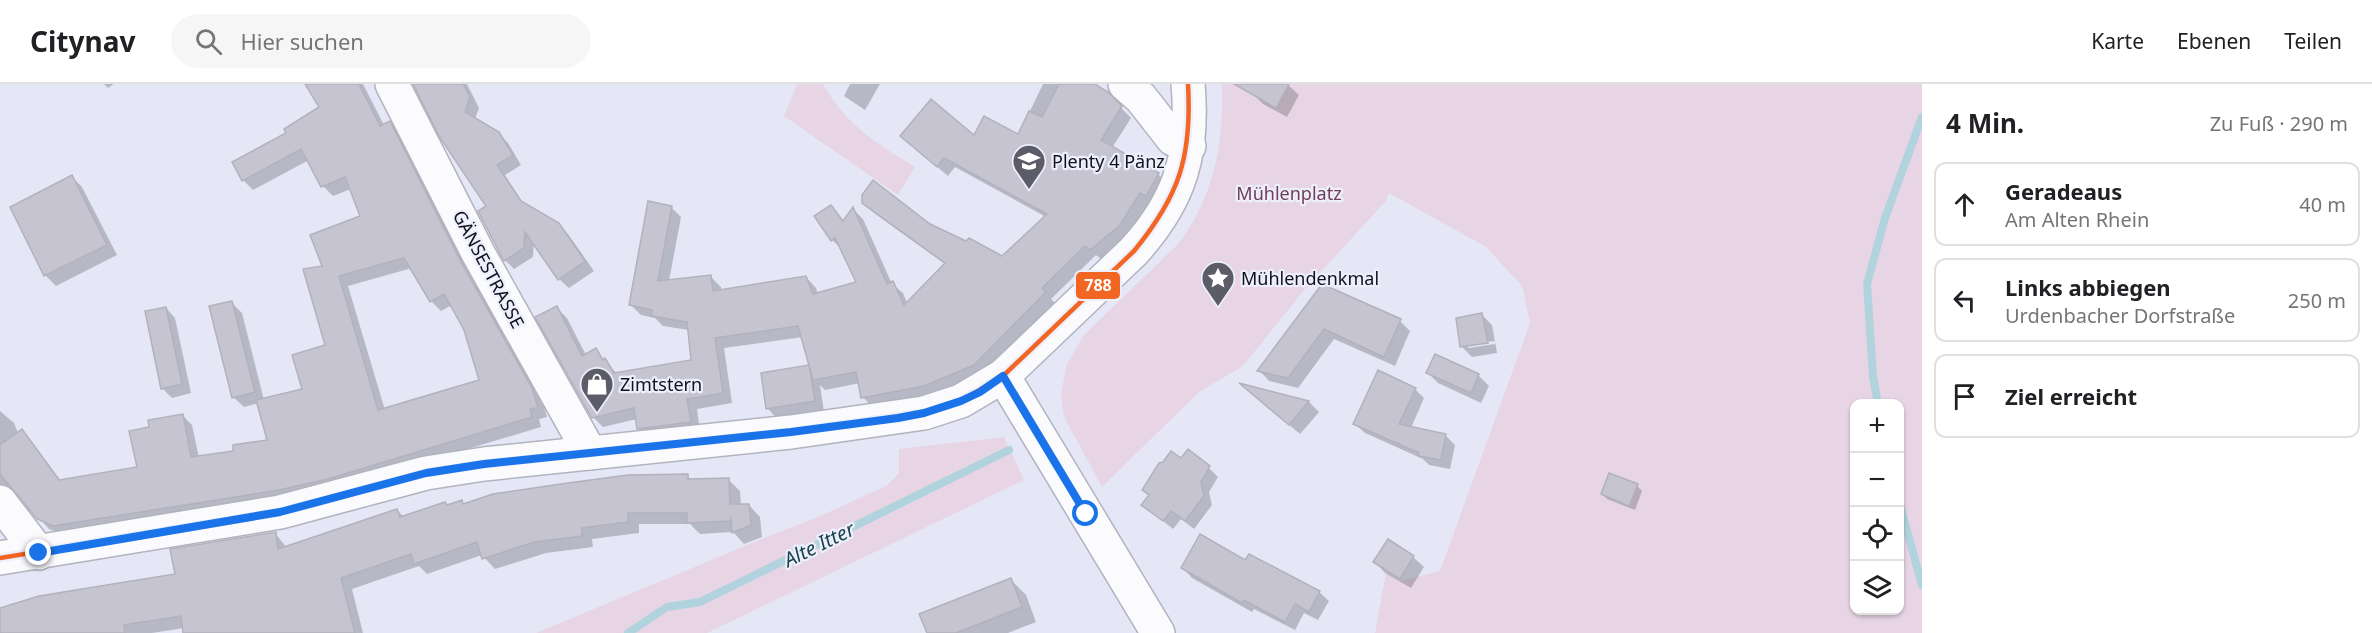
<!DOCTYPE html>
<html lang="de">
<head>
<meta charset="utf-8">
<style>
	:root { --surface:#fff; --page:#f6f6f6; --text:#202124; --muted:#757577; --line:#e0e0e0 }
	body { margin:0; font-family:"Noto Sans",sans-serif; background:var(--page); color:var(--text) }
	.controls { position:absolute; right:18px; bottom:18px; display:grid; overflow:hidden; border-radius:12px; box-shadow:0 2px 4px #0004 }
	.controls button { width:54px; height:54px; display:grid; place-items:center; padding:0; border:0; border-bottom:2px solid var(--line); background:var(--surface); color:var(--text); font:30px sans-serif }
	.stop { position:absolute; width:18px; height:18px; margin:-14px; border:4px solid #1a73e8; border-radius:50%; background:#fff }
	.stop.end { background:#1a73e8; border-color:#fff; box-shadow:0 2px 6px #0008 }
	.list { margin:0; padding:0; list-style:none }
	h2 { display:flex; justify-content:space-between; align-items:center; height:78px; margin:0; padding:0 24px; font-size:26px }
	h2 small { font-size:20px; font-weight:400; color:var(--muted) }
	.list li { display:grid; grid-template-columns:39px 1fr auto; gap:18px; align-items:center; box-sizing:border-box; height:84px; margin:0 12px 12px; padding:0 12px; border:2px solid var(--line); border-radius:12px }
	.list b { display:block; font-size:22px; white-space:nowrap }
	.list p { margin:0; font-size:20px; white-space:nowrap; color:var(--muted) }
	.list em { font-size:20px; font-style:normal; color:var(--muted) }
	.icon { flex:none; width:33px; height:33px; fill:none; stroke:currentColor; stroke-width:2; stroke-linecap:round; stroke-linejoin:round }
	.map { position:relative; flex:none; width:1922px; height:549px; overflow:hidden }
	header { display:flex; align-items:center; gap:36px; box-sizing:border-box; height:84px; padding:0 30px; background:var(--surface); border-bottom:2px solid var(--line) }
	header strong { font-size:28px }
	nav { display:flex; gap:33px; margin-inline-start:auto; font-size:21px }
	.search { width:420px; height:54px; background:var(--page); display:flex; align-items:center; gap:15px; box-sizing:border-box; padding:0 21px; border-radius:33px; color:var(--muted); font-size:22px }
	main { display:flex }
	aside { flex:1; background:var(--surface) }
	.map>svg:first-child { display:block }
	.green { fill:#e7d5e5; fill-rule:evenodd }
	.shadow { fill:#0003; fill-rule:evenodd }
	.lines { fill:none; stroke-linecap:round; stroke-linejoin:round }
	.stream { stroke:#b0d3dd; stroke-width:8 }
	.building { fill:#c6c4d0; stroke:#b2b1bc; stroke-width:1.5; fill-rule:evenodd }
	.minor-casing { stroke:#b1b3bf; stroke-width:36 }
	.minor { stroke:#fbfbfe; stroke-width:33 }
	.bus-1-casing { stroke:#edeffc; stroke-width:9 }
	.bus-1 { stroke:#f26522; stroke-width:4.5 }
	.route { stroke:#1a73e8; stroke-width:8 }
	.labels { text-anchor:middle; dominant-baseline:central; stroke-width:4.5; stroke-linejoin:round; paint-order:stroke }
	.poi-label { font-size:18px; fill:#10111b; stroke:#edeffc; text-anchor:start }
	.park-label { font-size:18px; fill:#723d58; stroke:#edeffc }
	.street-label { font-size:18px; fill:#10111b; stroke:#edeffc }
	.water-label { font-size:20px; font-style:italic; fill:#18444b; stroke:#edeffc }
	.line-badge { stroke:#edeffc; stroke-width:2 }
	.badge-label { font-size:16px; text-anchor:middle; font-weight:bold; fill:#fff }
</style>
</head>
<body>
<header>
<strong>Citynav</strong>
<div class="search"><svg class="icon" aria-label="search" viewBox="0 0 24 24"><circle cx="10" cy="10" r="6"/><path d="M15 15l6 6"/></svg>Hier suchen</div>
<nav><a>Karte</a><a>Ebenen</a><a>Teilen</a></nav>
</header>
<main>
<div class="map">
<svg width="1922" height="549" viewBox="0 0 1922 549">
	<rect width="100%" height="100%" fill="#e5e7f7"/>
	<g class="green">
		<path d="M797,0H823C846,41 876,59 915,83L898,111L784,32Z"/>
		<path d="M1222,0H1922V549H1375L1386,489L1399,497L1440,487L1530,239L1522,202L1486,163L1389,109L1386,117L1305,205L1243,282L1199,308L1102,403L1064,333L1061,312L1066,282L1083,252L1177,161C1214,115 1224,58 1222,0ZM1854,320H1900V526H1854Z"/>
		<path d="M1004,353L1024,396L707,549H536L757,457L818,433L886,402L899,389V365Z"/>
	</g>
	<g class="shadow">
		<path d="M104,0H114L108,4Z"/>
		<path d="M307,0H363L384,41L389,38L399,48L542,315L547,333L539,335L541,343L338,404L64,451L49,445L19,411L9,409L0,412V327L14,339L18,349L21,347L31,357L61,397L138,384L151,344L182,331L192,341L199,374L235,368L269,357L259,319L244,323L233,313L231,218L242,229L264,316L304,306L327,262L324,183L362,133L351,105L333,112L323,102L309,76L253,106L243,96L288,49L321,23ZM412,184L431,217L441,227L452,221L465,245L481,297L385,326L348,202Z"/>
		<path d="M413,0H467L479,24L475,35L498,49L508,59L521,81L505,91L525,122L558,140L568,150L594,187L569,204L559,195L534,158L533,173L514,185L505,176L488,122Z"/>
		<path d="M850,0H880L865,26L844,12Z"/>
		<path d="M1043,0H1092L1107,9L1131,34L1112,64L1158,90L1168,100L1150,118L1130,151L1101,175L1096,171L1051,215L1055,219L984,291L935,311L873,324L863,313L860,299L825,306L820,301L824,328L778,335L768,325L808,283L812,287L803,253L724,264L732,319L697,325L700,348L648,355L638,345L637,335L603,343L593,333L557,224L567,234L586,271L596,266L617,290L693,278L689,246L663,242L655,234L641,231L631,221L671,123L681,133L669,197L710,192L721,203V207L806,193L816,204L818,210L858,199L842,165L832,156L831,122L844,138L853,125L863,135L892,200L903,209L907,219L945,180L874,129L864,118L929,141L1002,174L1046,133L955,83L948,92L913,62L974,53L1018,52Z"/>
		<path d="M1257,0H1287L1299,11L1287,33L1263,20L1252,9Z"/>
		<path d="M72,93L82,103L117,171L56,202L46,192L12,123Z"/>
		<path d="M1322,202L1400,237L1410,247L1395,282L1334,255L1298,304L1269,297L1259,286Z"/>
		<path d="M166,224L175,234L191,309L172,314L162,304Z"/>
		<path d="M1482,231L1492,241L1497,269L1472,273L1461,262ZM1495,257V260L1468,264V260Z"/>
		<path d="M1428,289L1478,291L1489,302L1481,319L1438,299Z"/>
		<path d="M1243,302L1309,318L1319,328L1300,350Z"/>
		<path d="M1415,305L1424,314L1411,344L1446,352L1455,361L1450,385L1429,381L1423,375L1365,349L1355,340Z"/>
		<path d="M1181,376L1209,384L1218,393L1209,408L1212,421L1194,445L1181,435L1173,445L1143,421Z"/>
		<path d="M687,391L692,397L729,396L740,407L741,421H749L760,433L762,453L744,460L733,448L700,450L690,440H639V449L592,455L593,463L546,469L495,485L482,471L427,490L419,482L352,505L363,549H185L184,544L152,549H0V525L176,491L275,449L287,464L397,426L404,433L462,418L465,421Z"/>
		<path d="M1610,391L1637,402L1642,407L1635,426L1607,415L1602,410Z"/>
		<path d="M1413,473L1424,483L1411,504L1385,489L1375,478Z"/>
		<path d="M1246,478L1319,508L1329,517L1318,536L1304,529L1295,546L1254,525L1252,528L1192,494L1183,484Z"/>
		<path d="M1011,496L1026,511L1036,538L1008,549H928Z"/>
	</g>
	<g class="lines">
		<g class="stream">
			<path d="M1878,320L1873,292L1867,200L1885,134L1922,33"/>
			<path d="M1900,421L1922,501"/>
			<path d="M628,549L667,523L700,518L1009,366"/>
		</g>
	</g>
	<g class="building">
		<path d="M305,0H359L380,42L390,37L461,178L532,304L538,324L530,325L532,333L328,395L279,406L53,442L37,435L0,390V361L22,345L59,396L137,383L129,347L149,343L148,336L183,330L191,373L233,367V361L267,356L256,316L302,305L292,271L325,261L303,185L322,182L310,151L360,132L345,93L321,103L301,65L242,97L232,78L286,49L284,45L319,23ZM404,174L430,218L444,210L464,246L479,296L378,326L339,192Z"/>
		<path d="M413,0H463L470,13L465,28L499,48L513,71L497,81L521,117L559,139L585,177L558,196L525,148L524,164L504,177L478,127L486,122L439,52Z"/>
		<path d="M1059,0H1095L1108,8L1122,22L1101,56L1159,89L1146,112L1140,109L1120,141L1090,166L1085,162L1042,204L1046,208L974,281L924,302L861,314L856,288L813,296L798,242L715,254L723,309L687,315L691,338L637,345L634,324L592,334L535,233L557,222L582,272L596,264L603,276L605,274L614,289L691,276L687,238L651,232L652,226L629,221L648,117L672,122L658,197L711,191L713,207L806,192L813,210L856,198L835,154L831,157L814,132L831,121L843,137L853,123L887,200L893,197L904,221L945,179L862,119V111L873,96L930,140L966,157L969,154L1002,172L1047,130L944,74L937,83L900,52L931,15L974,51L984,32L1018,50L1029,27L1042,33Z"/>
		<path d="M1234,0H1289L1276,24Z"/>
		<path d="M72,91L107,161L44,192L10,123Z"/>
		<path d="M1322,200L1401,235L1384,273L1324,245L1288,294L1257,287Z"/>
		<path d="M232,217L255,308L232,314L209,222Z"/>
		<path d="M166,223L182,300L161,305L145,227Z"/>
		<path d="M1482,229L1488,259L1460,263L1456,234Z"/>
		<path d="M1435,270L1479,290L1471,309L1426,289Z"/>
		<path d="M809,281L815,317L766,325L761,289Z"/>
		<path d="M1378,286L1416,304L1399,340L1446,350L1441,376L1418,372L1419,369L1353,340Z"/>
		<path d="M1239,299L1309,317L1289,341Z"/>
		<path d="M1188,365L1210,382L1201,398L1204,412L1185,437L1171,427L1163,437L1141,421L1149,411L1142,406L1159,379L1163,378L1171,367L1181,374Z"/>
		<path d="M1609,389L1638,400L1629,422L1601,410Z"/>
		<path d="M688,390V395L729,394L730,420H749L751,441L732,449L731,433V437L687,439V429H628V438L582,444V452L534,458L482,475L477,458L414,480L411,470L341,494L355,549H183L181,532L124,541L125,549H0V524L39,512L175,490L170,465L276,448L278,465L397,425L400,433L445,418L447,421L462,416L463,420L493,410L568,399L628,391Z"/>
		<path d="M1200,450L1245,476L1249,470L1320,507L1309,528L1295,520L1285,538L1244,516L1242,519L1181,484Z"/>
		<path d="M1388,455L1414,472L1400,495L1373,478Z"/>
		<path d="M1011,494L1022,523L956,549H927L919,530Z"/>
	</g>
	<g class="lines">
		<defs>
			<g id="minor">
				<path d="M392,0L478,169L590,369"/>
				<path d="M1125,0L1141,14L1173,55L1189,62"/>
				<path d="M1003,292L1158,549"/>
				<path d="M0,418L39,469"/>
				<path d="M0,474L280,428L426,389L484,380L791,348L924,329L961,317L1003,292L1134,167C1181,115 1194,69 1188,0"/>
			</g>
		</defs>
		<use href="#minor" class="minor-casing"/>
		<use href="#minor" class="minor"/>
		<defs>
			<path id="bus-1" d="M0,474L280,428L426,389L484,380L791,348L924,329L961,317L1003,292L1134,167C1180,111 1192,72 1188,0"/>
		</defs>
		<use href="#bus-1" class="bus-1-casing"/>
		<use href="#bus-1" class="bus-1"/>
	</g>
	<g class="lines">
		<path class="route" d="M39,469L280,428L426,389L484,380L791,348L898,334L924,329L961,317L980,308L1003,292L1086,430"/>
	</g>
	<defs>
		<symbol id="school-pin" viewBox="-11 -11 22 30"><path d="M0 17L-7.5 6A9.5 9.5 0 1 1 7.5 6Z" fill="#5b5c68" stroke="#edeffc"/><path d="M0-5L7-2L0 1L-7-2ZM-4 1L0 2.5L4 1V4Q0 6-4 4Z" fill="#fff"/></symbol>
		<symbol id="sight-pin" viewBox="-11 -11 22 30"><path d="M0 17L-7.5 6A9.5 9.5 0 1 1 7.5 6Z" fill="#5b5c68" stroke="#edeffc"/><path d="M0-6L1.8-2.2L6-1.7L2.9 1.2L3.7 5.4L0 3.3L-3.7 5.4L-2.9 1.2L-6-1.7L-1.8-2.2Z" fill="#fff"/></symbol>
		<symbol id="shop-pin" viewBox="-11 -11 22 30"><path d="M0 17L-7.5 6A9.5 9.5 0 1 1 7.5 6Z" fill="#5b5c68" stroke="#edeffc"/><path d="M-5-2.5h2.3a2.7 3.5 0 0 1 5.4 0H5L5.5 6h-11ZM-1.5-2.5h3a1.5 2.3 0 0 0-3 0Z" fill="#fff"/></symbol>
	</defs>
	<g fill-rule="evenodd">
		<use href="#school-pin" x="1010" y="58" width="38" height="52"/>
		<use href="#sight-pin" x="1199" y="175" width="38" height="52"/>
		<use href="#shop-pin" x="578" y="281" width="38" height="52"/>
	</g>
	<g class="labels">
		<g class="poi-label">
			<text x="1052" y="77">Plenty 4 Pänz</text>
			<text x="1241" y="194">Mühlendenkmal</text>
			<text x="620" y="300">Zimtstern</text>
		</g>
		<g class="park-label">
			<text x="1289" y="109">Mühlenplatz</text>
		</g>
		<g class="street-label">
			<text transform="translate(489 185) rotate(62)">GÄNSESTRASSE</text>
		</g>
		<g class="water-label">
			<text transform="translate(819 460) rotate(-26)">Alte Itter</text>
		</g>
	</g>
	<rect class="line-badge" x="1075" y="187" width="46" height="29" rx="6" fill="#f26522"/>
	<g class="badge-label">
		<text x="1098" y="207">788</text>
	</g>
</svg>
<div class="controls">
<button>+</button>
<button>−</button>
<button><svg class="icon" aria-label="locate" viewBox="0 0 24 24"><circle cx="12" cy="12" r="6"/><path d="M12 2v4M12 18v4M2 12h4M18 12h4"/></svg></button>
<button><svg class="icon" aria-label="layers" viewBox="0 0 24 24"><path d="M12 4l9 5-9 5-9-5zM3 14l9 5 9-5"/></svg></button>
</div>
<div class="stop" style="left:1086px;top:430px"></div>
<div class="stop end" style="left:39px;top:469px"></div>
</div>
<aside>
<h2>4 Min.<small>Zu Fuß · 290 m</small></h2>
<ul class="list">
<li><svg class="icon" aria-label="ahead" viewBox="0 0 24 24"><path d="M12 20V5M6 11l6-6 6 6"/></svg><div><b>Geradeaus</b><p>Am Alten Rhein</p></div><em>40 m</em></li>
<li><svg class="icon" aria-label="left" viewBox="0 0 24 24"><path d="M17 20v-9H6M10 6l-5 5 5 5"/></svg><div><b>Links abbiegen</b><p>Urdenbacher Dorfstraße</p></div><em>250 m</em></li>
<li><svg class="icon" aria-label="arrive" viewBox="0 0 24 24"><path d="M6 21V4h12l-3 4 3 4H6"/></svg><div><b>Ziel erreicht</b></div></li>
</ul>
</aside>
</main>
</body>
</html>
